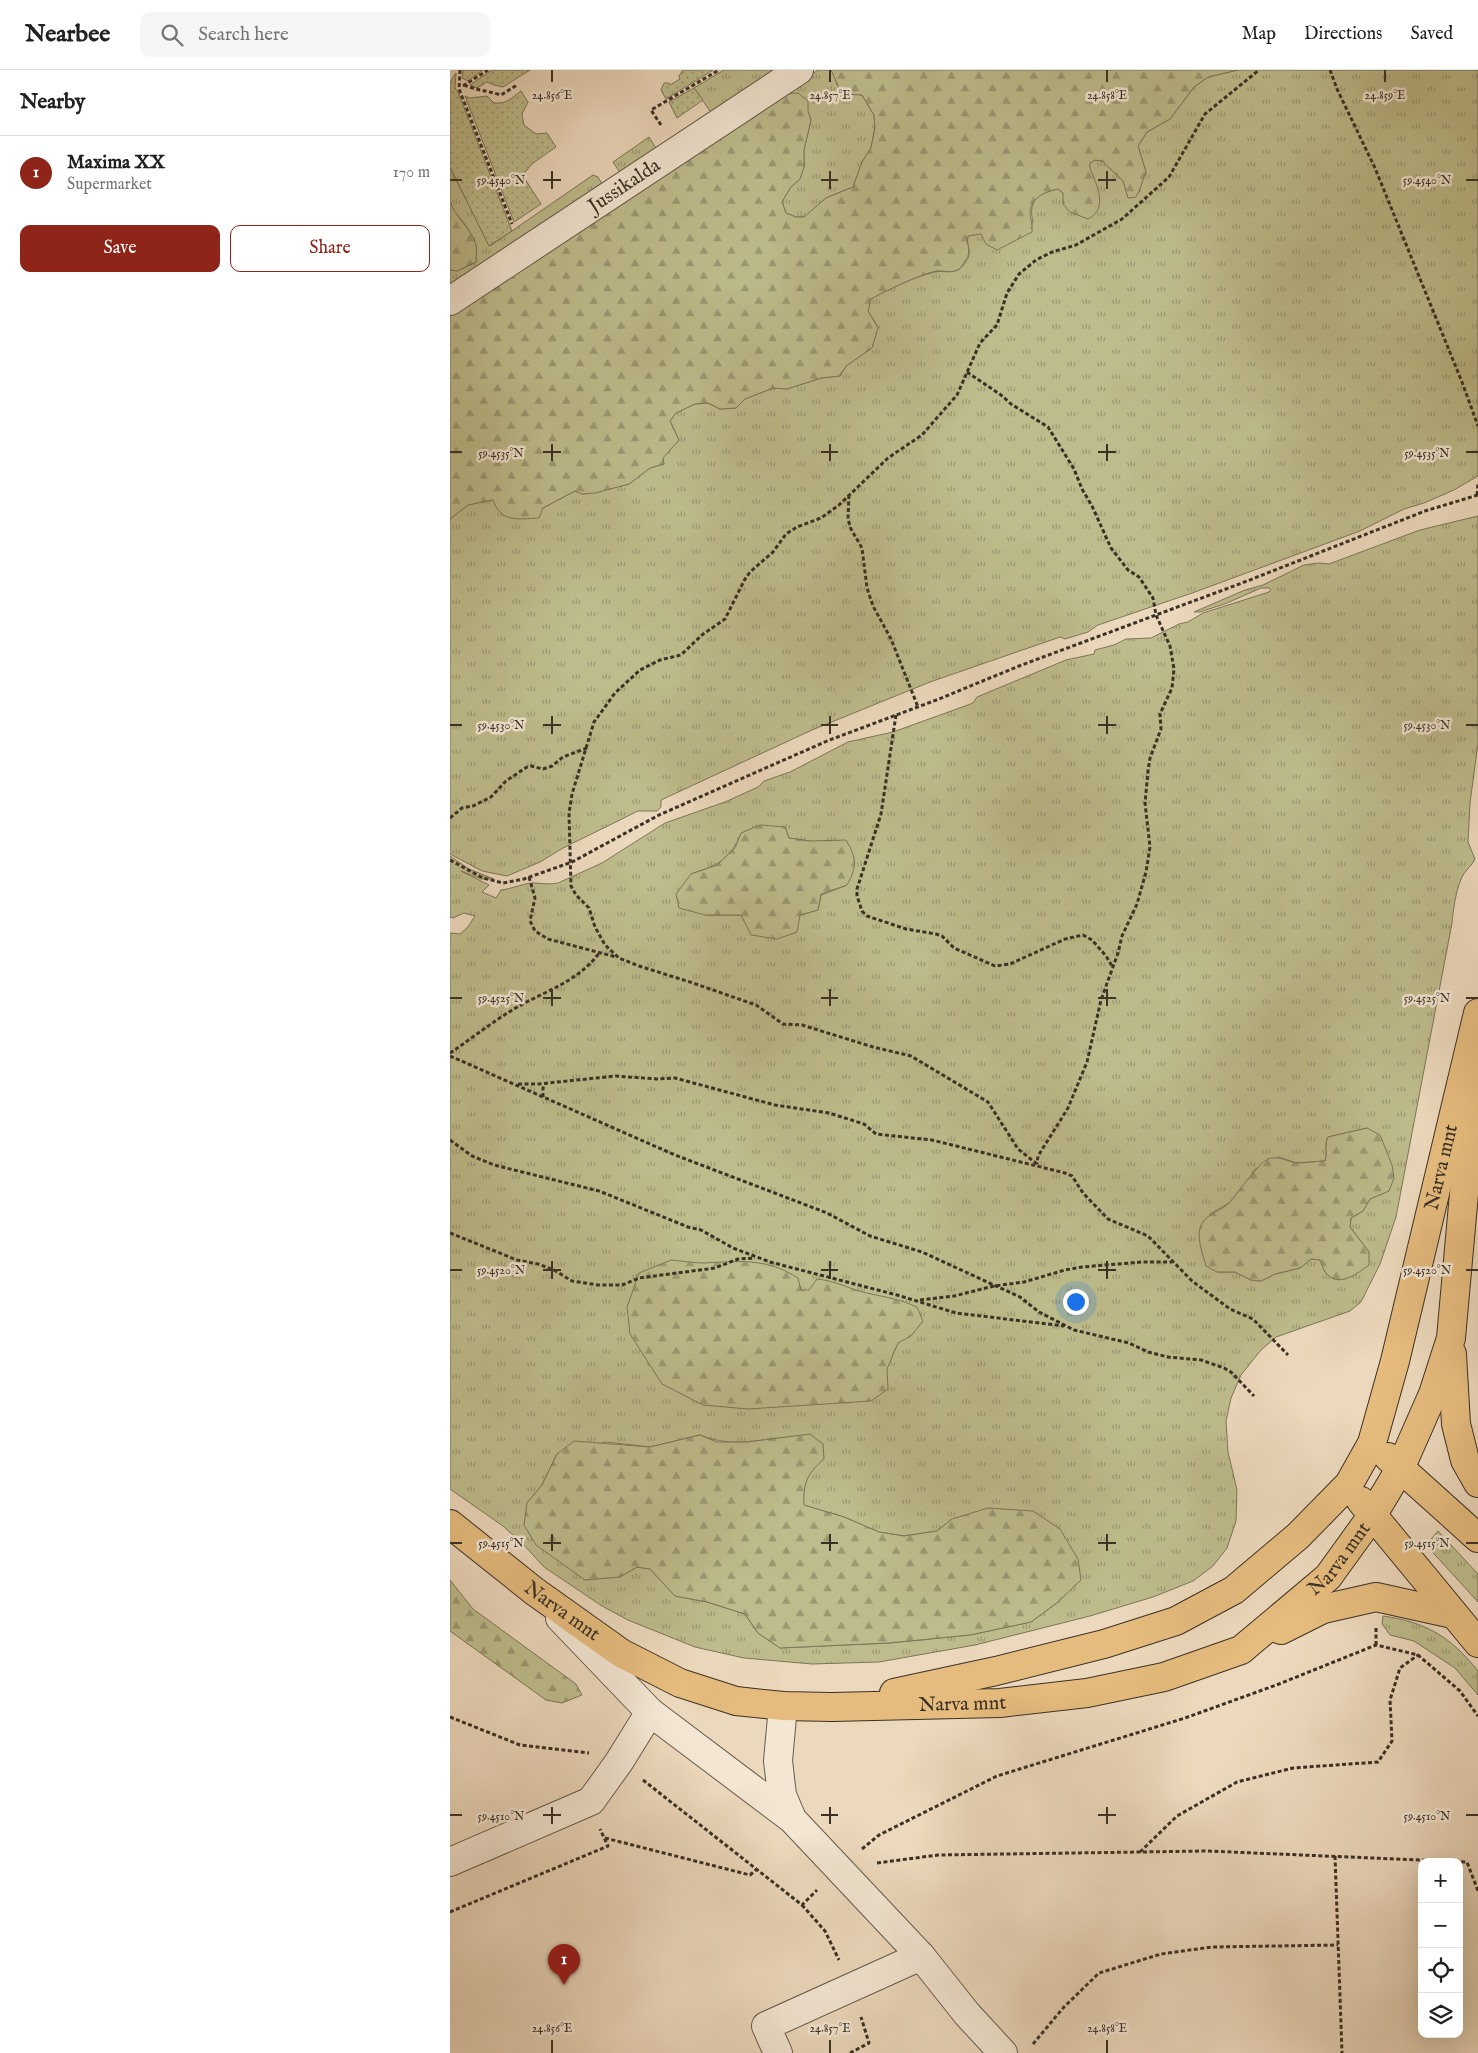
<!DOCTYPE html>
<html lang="en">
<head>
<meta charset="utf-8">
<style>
	:root { --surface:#fff; --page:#f6f6f6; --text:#202124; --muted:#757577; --line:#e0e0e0; --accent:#8f2418 }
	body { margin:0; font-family:"IM FELL English",serif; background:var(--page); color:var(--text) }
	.controls { position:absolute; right:15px; bottom:15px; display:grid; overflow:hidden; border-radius:10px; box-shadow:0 5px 20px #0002 }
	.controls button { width:45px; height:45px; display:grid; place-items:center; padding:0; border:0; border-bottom:1px solid var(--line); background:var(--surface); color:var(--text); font:25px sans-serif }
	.you { position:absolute; left:625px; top:1231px; width:18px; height:18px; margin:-12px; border:4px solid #fff; border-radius:50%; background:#1a73e8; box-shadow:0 0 0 8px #1a73e833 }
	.badge { display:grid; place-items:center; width:32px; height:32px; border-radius:50%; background:var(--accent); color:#fff; font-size:16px; font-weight:700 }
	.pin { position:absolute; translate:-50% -41px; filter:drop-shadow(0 1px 2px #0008) }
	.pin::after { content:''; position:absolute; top:26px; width:18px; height:15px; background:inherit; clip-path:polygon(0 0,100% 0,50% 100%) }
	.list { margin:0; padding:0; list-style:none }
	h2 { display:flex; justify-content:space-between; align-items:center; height:65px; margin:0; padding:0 20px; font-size:21px }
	h2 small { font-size:16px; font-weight:400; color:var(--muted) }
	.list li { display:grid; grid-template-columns:32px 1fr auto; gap:15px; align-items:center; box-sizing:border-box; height:75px; padding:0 20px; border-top:1px solid var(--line) }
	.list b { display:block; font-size:19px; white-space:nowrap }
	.list p { margin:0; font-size:16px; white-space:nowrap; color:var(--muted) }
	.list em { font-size:16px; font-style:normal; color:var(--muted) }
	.actions { display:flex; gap:10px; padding:15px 20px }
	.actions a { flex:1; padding:11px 0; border:1px solid var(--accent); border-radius:10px; text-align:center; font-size:18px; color:var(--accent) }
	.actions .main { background:var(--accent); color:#fff }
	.icon { flex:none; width:28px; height:28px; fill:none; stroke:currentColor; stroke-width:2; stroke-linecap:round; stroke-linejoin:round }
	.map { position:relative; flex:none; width:1028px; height:1983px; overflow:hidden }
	header { display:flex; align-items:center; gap:30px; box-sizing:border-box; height:70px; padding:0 25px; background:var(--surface); border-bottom:1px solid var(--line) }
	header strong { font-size:24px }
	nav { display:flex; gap:28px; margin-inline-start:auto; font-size:18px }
	.search { width:350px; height:45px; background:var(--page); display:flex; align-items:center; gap:12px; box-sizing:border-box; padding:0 18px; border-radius:10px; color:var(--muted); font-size:19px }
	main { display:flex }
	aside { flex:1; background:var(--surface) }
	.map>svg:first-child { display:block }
	.grass { fill:url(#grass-tufts); stroke:#7c7659; fill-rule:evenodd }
	.forest { fill:url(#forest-firs); stroke:#7c7659 }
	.garden { fill:url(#garden-dots); stroke:#7c7659 }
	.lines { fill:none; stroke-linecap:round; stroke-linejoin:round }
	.minor-casing { stroke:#665b4c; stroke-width:30 }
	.major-casing { stroke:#3a3126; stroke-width:30 }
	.path { stroke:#3a3126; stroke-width:3; stroke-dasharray:4 2.5; stroke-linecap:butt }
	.minor { stroke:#f3e6d3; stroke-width:28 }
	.major { stroke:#e6bc7e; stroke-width:28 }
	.ticks { fill:none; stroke:#3a3126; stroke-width:2 }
	.labels { text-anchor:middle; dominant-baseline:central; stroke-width:5; stroke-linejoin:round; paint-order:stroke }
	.street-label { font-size:20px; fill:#3a3126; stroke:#f3e6d3 }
	.ticks-label { font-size:12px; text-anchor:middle; fill:#3a3126; stroke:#f3e6d3; stroke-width:5; stroke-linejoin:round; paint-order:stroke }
</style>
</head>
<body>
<header>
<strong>Nearbee</strong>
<div class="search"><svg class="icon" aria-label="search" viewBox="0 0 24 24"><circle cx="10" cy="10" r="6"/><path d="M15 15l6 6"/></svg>Search here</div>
<nav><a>Map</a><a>Directions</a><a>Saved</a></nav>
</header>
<main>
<aside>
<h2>Nearby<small></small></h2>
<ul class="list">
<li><span class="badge">1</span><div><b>Maxima XX</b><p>Supermarket</p></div><em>170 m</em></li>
</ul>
<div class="actions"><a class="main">Save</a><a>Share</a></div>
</aside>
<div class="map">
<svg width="1028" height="1983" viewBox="0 0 1028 1983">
	<defs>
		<pattern id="grass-tufts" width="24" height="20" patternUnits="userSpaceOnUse" patternTransform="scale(1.25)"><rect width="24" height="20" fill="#bebc8c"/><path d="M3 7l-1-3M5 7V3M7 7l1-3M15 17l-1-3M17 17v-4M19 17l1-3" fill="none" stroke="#9b9972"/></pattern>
		<pattern id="forest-firs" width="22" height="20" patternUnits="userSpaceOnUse" patternTransform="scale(1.25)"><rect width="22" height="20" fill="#bebc8c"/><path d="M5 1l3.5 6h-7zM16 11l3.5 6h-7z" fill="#9b9972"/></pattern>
		<pattern id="garden-dots" width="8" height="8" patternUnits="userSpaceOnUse" patternTransform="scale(1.25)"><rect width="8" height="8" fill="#bebc8c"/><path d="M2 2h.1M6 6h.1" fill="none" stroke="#9b9972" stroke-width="1.8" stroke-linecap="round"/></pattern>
	</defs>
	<rect width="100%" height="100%" fill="#ecd8bc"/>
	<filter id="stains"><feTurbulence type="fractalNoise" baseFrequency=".004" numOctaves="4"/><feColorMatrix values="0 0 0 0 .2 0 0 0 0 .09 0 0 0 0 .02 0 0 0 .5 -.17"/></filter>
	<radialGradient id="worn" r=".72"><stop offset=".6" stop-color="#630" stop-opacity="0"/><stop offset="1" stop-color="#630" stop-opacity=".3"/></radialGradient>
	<g class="grass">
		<path d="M274,0H329L262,44L244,18Z"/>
		<path d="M368,0H381L385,5L387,15L403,24L412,25L424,45L425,57L421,78L412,92L403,117L376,128L355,147H346L336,143L332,132L340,118L350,109L354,97V80L361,50L358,41L334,24Z"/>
		<path d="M788,0H1028V406L1004,420L974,433L954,439L910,461L745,522L648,555L638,562L615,569L610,567L480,612L362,660L211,730V737L207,741H188L113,778L90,792L57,806L32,801L0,784V449L18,435L32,431L43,430L93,438L125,421L133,424L179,414L200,398L214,394L212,388L229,370L220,351L226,343L245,334L258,333L270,339L286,338L295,329L323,318L337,319L371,308L390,306L396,296L422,278L428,257L418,241L421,229C440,218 464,207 485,202C493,200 499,204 508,200C511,198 516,192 518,188C521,180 516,174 518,166L583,153C578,131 586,124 608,119L613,123L620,142L638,148L644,108L639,98L640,93L645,90L652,91L673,111L690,122V114L696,102L688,76L697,62L720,49L744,17L758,7Z"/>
		<path d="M199,67L207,80L171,104L163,92Z"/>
		<path d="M0,98L40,176L143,105L148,107L152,114L0,218V200L7,201L26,192V176L17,157L4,141L0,132Z"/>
		<path d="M1028,446V673L1020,733L1018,772L1025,789C1022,796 1014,801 1011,809C1006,821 1003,840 1002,853L946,1147L930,1194L911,1232L900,1241L826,1267L811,1280L791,1305L781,1328L776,1351L778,1382L787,1420L786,1451L777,1478L763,1496L743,1511L703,1527L640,1546L525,1575L429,1592L362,1594L294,1588L245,1577L178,1550L152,1536L94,1497L73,1474L53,1456L0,1419V863L10,864L18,857L25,846L14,843L3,848L0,847V786L19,799L44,809H31L11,801L39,815L32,822L46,828L51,820C61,819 75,813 83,813C92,813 99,815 108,813L152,793L215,753L275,732L308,717L314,711L340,702L398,672L443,662L515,636L523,633L527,627L616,590L644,584L645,580L664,575L676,569L701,568L729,554L738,552L753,543L819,522L821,520L819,518H811L777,533L750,542H744L795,520L813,515L854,495L868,493L879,494L970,460ZM335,757L338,768L360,771L397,815L371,825L368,840L350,845H255L241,804C267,795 280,791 291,763ZM917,1058L939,1120L920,1129L913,1141L901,1148L900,1157L919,1182L918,1195C908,1203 890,1217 878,1205C874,1202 872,1195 871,1190L861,1189L850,1198L825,1204L811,1211L801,1210L785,1202H767L760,1144L779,1133L797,1113L804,1100L829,1087L846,1093L875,1091C878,1083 874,1075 878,1067ZM250,1365C277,1376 299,1372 327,1368L360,1401L354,1418L353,1435L394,1447L429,1462L454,1466L487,1461L502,1449L608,1532L581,1552L520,1565L439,1573L330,1578L308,1563L295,1544L257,1532L225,1526L200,1499L187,1497L170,1507L77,1433L92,1415L107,1384L156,1372L200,1377Z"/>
		<path d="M988,1461L1028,1504V1532L976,1475Z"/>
		<path d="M933,1546C976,1552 1001,1567 1028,1601V1625L1005,1598L964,1571L940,1565L932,1554Z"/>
	</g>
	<g class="forest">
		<path d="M381,0H788L758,7L744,17L720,49L697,62L688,76L696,102C692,110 691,120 686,127L678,128L673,111L652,91L645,90L640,93C639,99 642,102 644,108C650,123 655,141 638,149L620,142L613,134V123L608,119C596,121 581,128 580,141C580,149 583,154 582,162L547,180L536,174L531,164L518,166L517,172C521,181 518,193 509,199C501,204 495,200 486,201C471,204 435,221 421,229L418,241L428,258L422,278L396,296L390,306L371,308L337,319L323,318L295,329L286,338L270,339L258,333L245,334L226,343L220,351L229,370L213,388L214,394L200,398L179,414L145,423L132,424L125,421L93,438L89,448C68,449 51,453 43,430L18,435L0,449V242L334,24L348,23L358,31V41L361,50L354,80V97L350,109L340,118L332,132L336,143L346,147H354L376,128L403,117L412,92L421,78L425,58L424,45L412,25L392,24Z"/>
		<path d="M0,132C6,148 21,158 26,175C27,180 26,186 26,192L7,201L0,200Z"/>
		<path d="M310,755L335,757L339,768L360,771L396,770C407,788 407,797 397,815L371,824L368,840L350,845L347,862L327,869L301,865L291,845H255L229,838L226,824L241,804L267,795L285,778L291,763Z"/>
		<path d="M917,1058L930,1065L942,1095L944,1108L939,1121L920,1129L913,1141L901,1148L900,1157L919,1182V1195C908,1203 890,1217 878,1205C874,1202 872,1195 870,1190L861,1189L850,1198L825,1204L811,1211L801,1210L785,1202H767L756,1196C753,1185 747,1170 750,1158C754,1143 772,1142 781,1131C787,1123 811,1091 818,1089C829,1085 837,1092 848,1093C857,1093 866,1091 875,1091C878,1083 874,1075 878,1067Z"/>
		<path d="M221,1190C232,1191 244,1193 255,1193C290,1191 317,1188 348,1208L351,1220H359L367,1209C385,1211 393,1216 409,1221C431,1227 445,1227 467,1237L473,1251L461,1266L448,1273L437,1299L438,1319L421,1331L298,1339L253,1335L212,1314L180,1264L177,1237L189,1203Z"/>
		<path d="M360,1364L373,1374L374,1389C357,1404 353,1413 354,1435L394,1447L429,1462L454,1466L487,1461L502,1449L538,1438L583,1441L610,1459L628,1489L631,1510L608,1532L581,1552L520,1565L439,1573L330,1578L308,1563L295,1544L257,1532L225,1526L200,1499L187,1497L170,1507L135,1510L86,1475L74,1455L77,1433L92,1415L107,1384L124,1371L200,1377L250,1365L267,1372H297Z"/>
		<path d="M0,1510L23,1539L126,1614L132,1625L112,1633L96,1630L0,1561Z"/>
	</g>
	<g class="garden">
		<path d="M13,0H33L18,11L12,8Z"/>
		<path d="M42,0H80L53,17L44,15L37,12L27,18L20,15Z"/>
		<path d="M233,0H263L216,29L211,20L214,13H219L220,15L230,9L229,6Z"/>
		<path d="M6,3L5,18L8,22L62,161L39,176L0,97V12Z"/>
		<path d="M244,18L253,30L227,48L219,32Z"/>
		<path d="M71,21L78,32L72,44L74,55L86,64L97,63L106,77L83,93L75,102V109L91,134L64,152L15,26L20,28L37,26L44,33C58,34 61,28 71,21Z"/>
	</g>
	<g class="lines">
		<defs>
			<g id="minor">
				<path id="s1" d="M0,231L349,0"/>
				<path d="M110,1548L200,1642L342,1749"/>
				<path d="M333,1636L328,1691L332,1725L342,1749L471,1886L517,1944L553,1983"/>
				<path d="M0,1792L141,1731L169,1692L200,1642"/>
				<path d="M328,1983L316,1956L471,1886"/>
			</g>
			<g id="major">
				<path d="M1002,1284L1006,1354L1015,1390L1028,1413"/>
				<path d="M938,1387L1028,1468"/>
				<path d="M911,1431L1028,1573"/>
				<path id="s2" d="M0,1454L84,1521L171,1583L230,1613L286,1631L333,1636L382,1637L550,1633L637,1623L714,1607L791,1580L878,1507L922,1446L950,1399L983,1324L1001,1268L1028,968"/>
				<path d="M831,1560L873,1539L926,1527L1003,1544"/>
				<path id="s3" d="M444,1623L546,1601L654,1574L726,1551L784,1520L848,1466L899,1414L922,1373L945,1291L1028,943"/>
			</g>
		</defs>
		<use href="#minor" class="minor-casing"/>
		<use href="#major" class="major-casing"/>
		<g class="path">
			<path d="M10,0L9,19L62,154"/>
			<path d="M880,0L887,19L925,98L1012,312L1028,356"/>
			<path d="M14,15C26,20 38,21 51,25L67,15"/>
			<path d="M13,16L38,0"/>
			<path d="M211,55L201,40L269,0"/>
			<path d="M517,302L551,325L561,334L598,357L624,399L632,419L642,436L661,478L678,500L689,507L703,528L706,545L720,576L724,599L722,618L710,644L711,659L700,688L698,701L695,733L700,777L696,802L687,834L672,866L668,883L651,930L637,992L618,1038L588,1086L587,1094"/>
			<path d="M399,425L398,449L401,459L412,478L417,518L423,536L441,569L468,637"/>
			<path d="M1027,425L1028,413"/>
			<path d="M446,645L431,744L407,819V826L412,841L417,846L456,859L486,864L492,866L504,878L545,896L560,894L615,869L633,865L642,870L656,886L662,896"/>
			<path d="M0,748L12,738L23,736L41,727L56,711L77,697L81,696L93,699L102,696L113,687L137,678"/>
			<path d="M0,790L33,808L53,813L74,809L122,792L209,745L377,671L489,629L569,596L792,513L975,441L1028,425"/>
			<path d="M79,807L85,828L80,851L85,861L98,869L166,887"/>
			<path d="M0,983C21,969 42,952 64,939C96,920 127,913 150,882"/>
			<path d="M0,986L225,1085L377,1143L420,1166L472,1182L570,1227L589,1242L624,1260L679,1273L698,1282L718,1287L751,1290L774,1298L781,1302L804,1326"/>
			<path d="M68,1014H88L166,1006L207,1009L225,1008L325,1035L379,1043L414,1054L426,1064L482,1070L615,1103L622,1106L633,1123L658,1149L698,1166L742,1211L780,1239L803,1249L838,1285"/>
			<path d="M93,1027V1018L96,1013"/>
			<path d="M0,1070L22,1086L44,1095L149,1121L238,1157L251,1160L283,1178L320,1192L447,1225L506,1243L614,1256"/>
			<path d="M587,1094L568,1079L538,1032L461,986L423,977L352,955L333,954L306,935L240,912L189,896L169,888L155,875L145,857L139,838L126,825L121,816L119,743L122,724L144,652L165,623L190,600L210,590L231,585L252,565L275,549L295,509L300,502L323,482L336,464L347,457L371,448L389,435L438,388L472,365L507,325L530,273L547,255L557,223L569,204L586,190L602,182L626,175L672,149L719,107L755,44L809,0"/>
			<path d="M0,1163L67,1190L88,1194L104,1200L122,1211L148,1215H172L189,1208L265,1198L288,1189L305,1188"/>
			<path d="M470,1230L504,1226L544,1216L574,1212L615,1200L632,1197L692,1192H722"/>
			<path d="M926,1558V1575"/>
			<path d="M0,1647L70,1675L139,1683"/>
			<path d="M193,1710L352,1835L367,1820"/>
			<path d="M155,1768L300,1805L307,1799"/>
			<path d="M412,1779L429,1765L547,1706L735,1648L829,1614L926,1575L968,1585L1010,1621L1028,1646"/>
			<path d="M690,1782L727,1746L787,1712L843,1698L928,1692L942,1671L940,1630L950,1598L968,1585"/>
			<path d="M885,1786L892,1983"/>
			<path d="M427,1793L488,1785L757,1781L1017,1792L1028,1821"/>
			<path d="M352,1835L375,1861L389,1890"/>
			<path d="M0,1842L158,1776L150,1759"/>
			<path d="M583,1974L614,1937L649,1903L711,1884L762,1877L888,1875"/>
			<path d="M400,1983L419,1973L411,1947"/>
		</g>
		<use href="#minor" class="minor"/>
		<use href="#major" class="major"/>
	</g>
	<path class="ticks" d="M102,0V12M380,0V12M657,0V12M935,0V12M102,101V119M380,101V119M657,101V119M0,110H12M93,110H111M371,110H388M648,110H666M1016,110H1028M102,374V391M380,374V391M657,374V391M0,382H12M93,382H111M371,382H388M648,382H666M1016,382H1028M102,646V664M380,646V664M657,646V664M0,655H12M93,655H111M371,655H388M648,655H666M1016,655H1028M102,919V936M380,919V936M657,919V936M0,928H12M93,928H111M371,928H388M648,928H666M1016,928H1028M102,1191V1209M380,1191V1209M657,1191V1209M0,1200H12M93,1200H111M371,1200H388M648,1200H666M1016,1200H1028M102,1464V1481M380,1464V1481M657,1464V1481M0,1473H12M93,1473H111M371,1473H388M648,1473H666M1016,1473H1028M102,1737V1754M380,1737V1754M657,1737V1754M0,1745H12M93,1745H111M371,1745H388M648,1745H666M1016,1745H1028M102,1970V1983M380,1970V1983M657,1970V1983"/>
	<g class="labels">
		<g class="street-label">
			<text stroke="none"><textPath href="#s1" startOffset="209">Jussikalda</textPath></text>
			<text stroke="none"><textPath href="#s3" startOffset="845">Narva mnt</textPath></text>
			<text stroke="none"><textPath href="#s2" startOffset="986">Narva mnt</textPath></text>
			<text stroke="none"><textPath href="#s2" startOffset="142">Narva mnt</textPath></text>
			<text stroke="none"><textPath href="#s2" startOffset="566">Narva mnt</textPath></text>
		</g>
	</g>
	<g class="ticks-label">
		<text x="102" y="29">24.856°E</text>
		<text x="380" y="29">24.857°E</text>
		<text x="657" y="29">24.858°E</text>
		<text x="935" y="29">24.859°E</text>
		<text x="51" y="114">59.4540°N</text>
		<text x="977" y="114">59.4540°N</text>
		<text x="51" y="387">59.4535°N</text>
		<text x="977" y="387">59.4535°N</text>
		<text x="51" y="659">59.4530°N</text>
		<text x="977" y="659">59.4530°N</text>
		<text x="51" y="932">59.4525°N</text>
		<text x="977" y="932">59.4525°N</text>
		<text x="51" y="1204">59.4520°N</text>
		<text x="977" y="1204">59.4520°N</text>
		<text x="51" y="1477">59.4515°N</text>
		<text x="977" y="1477">59.4515°N</text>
		<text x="51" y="1750">59.4510°N</text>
		<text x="977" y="1750">59.4510°N</text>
		<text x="102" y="1962">24.856°E</text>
		<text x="380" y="1962">24.857°E</text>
		<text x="657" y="1962">24.858°E</text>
	</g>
	<rect width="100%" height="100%" filter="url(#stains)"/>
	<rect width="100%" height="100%" fill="url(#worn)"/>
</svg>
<div class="controls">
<button>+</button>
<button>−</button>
<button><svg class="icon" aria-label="locate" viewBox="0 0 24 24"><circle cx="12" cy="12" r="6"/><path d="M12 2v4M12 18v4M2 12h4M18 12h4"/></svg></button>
<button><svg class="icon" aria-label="layers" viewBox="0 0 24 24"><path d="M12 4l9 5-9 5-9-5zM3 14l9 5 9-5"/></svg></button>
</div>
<div class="you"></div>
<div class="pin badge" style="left:114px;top:1915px">1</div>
</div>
</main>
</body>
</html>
